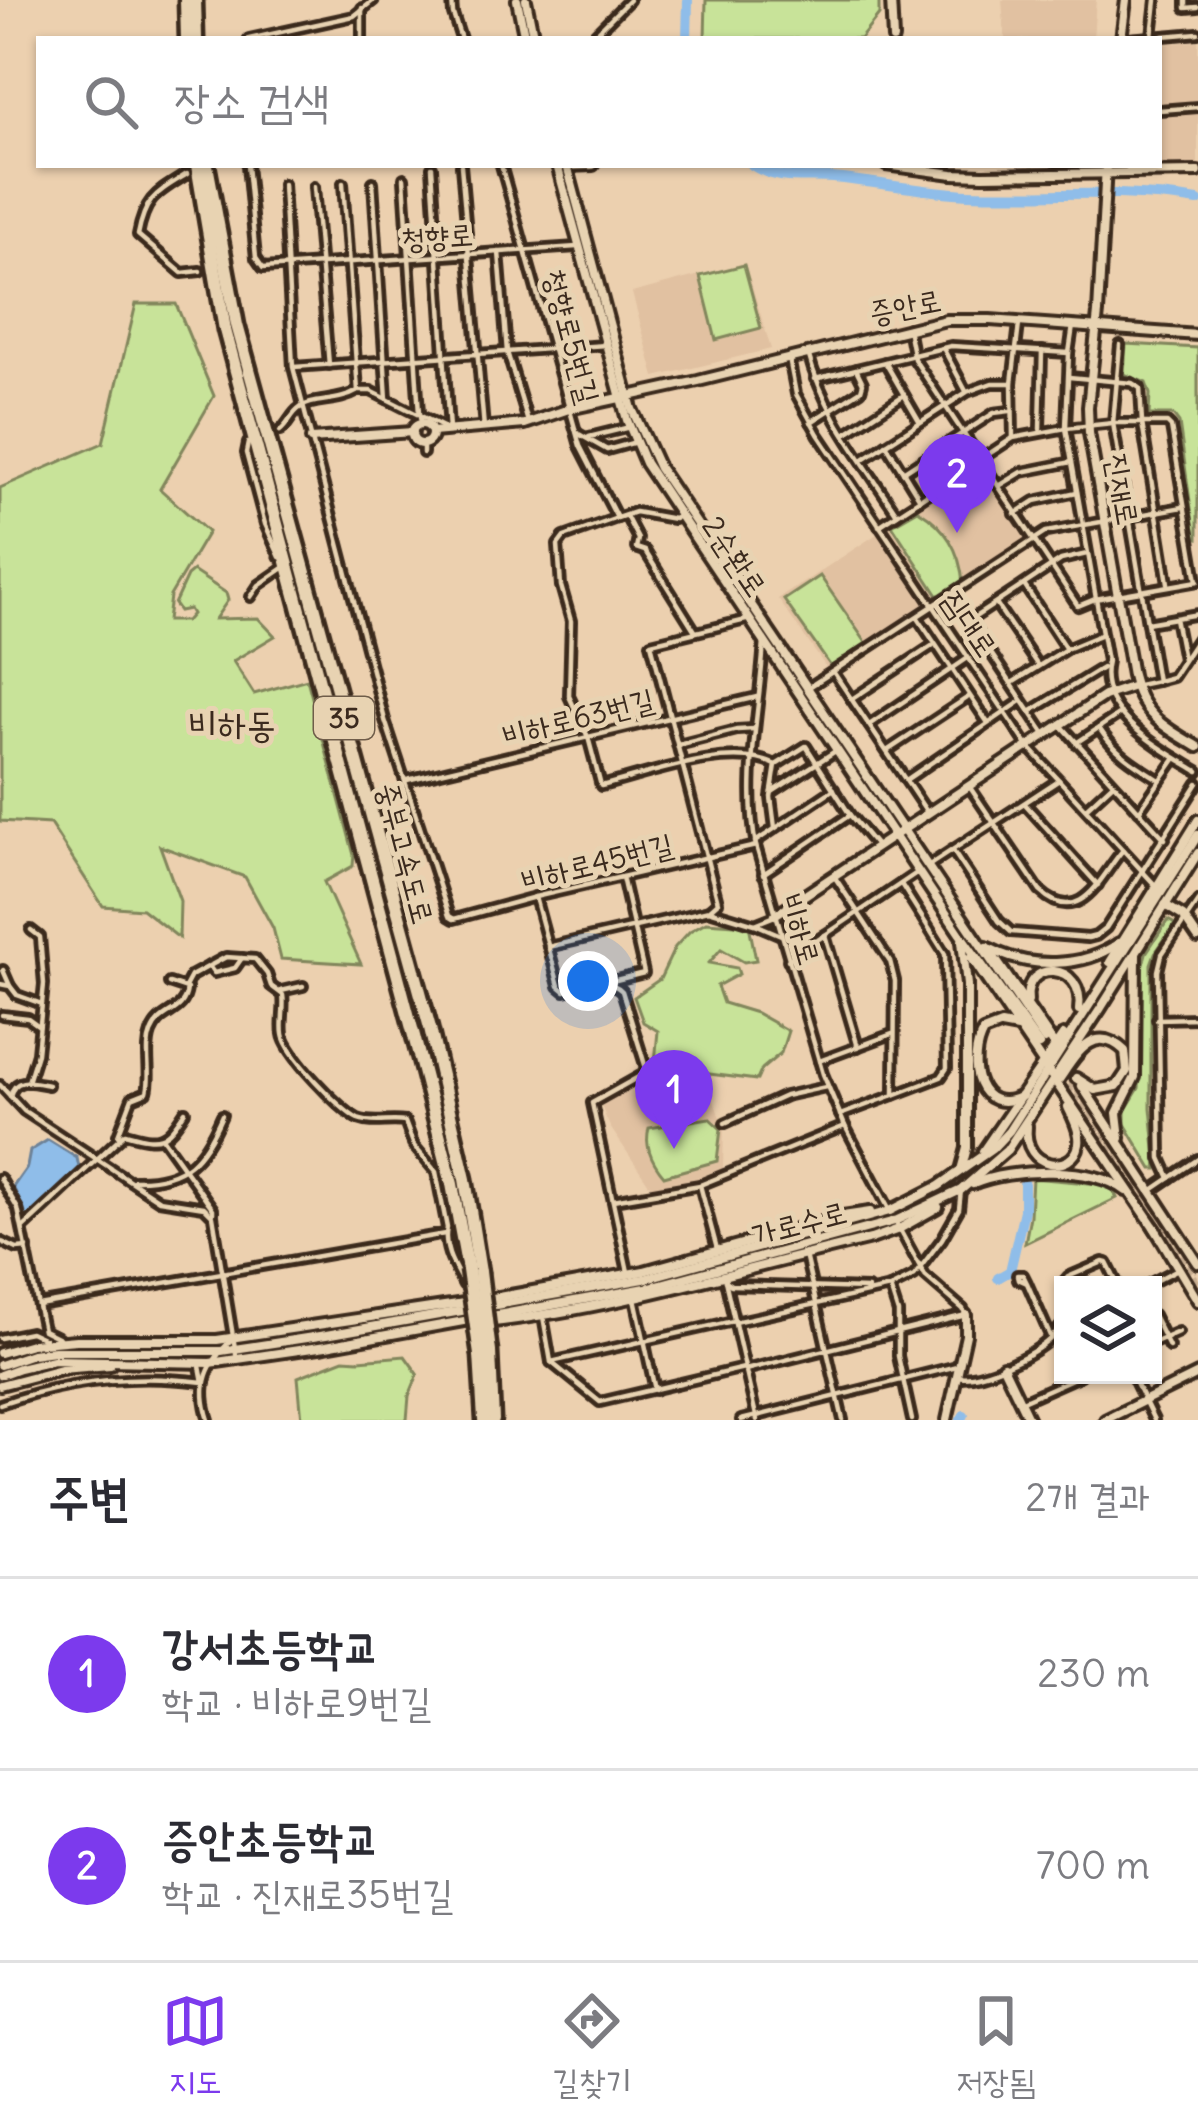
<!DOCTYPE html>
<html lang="ko">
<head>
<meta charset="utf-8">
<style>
	:root { --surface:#fff; --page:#f7f7f7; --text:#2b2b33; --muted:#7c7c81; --line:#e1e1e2; --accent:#7c3aed }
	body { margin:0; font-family:Delius,"Poor Story",sans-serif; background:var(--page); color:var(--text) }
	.controls { position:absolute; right:36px; bottom:36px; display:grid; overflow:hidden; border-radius:0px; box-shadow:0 3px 9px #0004 }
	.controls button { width:108px; height:108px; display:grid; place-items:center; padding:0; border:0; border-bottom:3px solid var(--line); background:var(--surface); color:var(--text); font:60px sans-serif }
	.you { position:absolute; left:588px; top:981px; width:42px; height:42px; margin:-30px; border:9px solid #fff; border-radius:50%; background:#1a73e8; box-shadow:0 0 0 18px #1a73e833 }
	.badge { display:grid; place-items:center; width:78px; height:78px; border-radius:50%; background:var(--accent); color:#fff; font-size:39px; font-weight:700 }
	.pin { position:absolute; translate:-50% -99px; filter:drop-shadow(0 3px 6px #0008) }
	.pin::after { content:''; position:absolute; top:63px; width:42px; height:36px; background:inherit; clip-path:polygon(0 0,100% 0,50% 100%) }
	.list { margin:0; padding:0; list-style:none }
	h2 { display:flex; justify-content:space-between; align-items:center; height:156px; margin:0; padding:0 48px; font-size:51px }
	h2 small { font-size:39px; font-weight:400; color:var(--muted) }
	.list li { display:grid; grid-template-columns:78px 1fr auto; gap:36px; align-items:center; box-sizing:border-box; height:192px; padding:0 48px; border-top:3px solid var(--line) }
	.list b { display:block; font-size:45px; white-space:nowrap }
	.list p { margin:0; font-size:39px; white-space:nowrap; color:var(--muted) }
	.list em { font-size:39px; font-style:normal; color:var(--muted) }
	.icon { flex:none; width:66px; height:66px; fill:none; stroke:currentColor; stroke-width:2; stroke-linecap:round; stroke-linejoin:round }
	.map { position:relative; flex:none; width:1198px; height:1420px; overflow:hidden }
	.search { position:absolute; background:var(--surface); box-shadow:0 3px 9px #0004; left:36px; right:36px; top:36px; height:132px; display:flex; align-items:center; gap:30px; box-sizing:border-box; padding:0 42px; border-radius:0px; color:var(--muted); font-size:45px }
	.sheet { height:540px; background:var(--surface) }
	nav { display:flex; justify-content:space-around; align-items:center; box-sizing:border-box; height:168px; border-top:3px solid var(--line); background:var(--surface); font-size:33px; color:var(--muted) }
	nav a { display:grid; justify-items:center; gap:6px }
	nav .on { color:var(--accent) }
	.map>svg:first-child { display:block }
	.built { fill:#e1c1a1 }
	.green { fill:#c8e399; stroke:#82865c; stroke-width:3 }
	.water { fill:#8fbde9; stroke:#6d8298; stroke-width:3 }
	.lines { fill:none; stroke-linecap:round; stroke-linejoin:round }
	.river { stroke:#8fbde9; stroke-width:10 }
	.secondary-tunnel { stroke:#c9af92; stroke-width:8; stroke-dasharray:8 4; stroke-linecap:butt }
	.street-casing { stroke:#3b2a1e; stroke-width:14 }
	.secondary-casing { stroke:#3b2a1e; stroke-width:16 }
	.highway-casing { stroke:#3b2a1e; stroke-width:21 }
	.street { stroke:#e8d3b2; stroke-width:4.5 }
	.secondary { stroke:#e8d3b2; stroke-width:8 }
	.highway { stroke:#e8d3b2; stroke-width:12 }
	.highway-bridge-casing { stroke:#3b2a1e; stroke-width:21; stroke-linecap:butt }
	.highway-bridge { stroke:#e8d3b2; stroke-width:12 }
	.labels { text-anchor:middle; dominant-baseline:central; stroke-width:10; stroke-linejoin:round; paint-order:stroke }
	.shield { fill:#e8d3b2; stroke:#6f5d4a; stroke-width:3 }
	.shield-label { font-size:27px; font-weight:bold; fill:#3b2a1e }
	.street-label { font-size:30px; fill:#3b2a1e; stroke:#e8d3b2 }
	.quarter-label { font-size:36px; fill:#3b2a1e; stroke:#e8d3b2 }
</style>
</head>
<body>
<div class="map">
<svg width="1198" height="1420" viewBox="0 0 1198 1420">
	<rect width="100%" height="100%" fill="#ecd0af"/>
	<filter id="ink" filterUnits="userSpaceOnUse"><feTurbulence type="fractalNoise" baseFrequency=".00833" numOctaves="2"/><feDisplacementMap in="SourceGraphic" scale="24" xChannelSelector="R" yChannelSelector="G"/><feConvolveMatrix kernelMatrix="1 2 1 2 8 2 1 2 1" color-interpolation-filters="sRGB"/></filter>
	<g filter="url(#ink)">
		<g class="built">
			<path d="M1002,0H1096L1093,39H1005Z"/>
			<path d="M1198,41V165H1159V44Z"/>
			<path d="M745,263L771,349L655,377L632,293Z"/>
			<path d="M978,467L1026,540L938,600L888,525Z"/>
			<path d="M877,534L925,605L828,670L778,599Z"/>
			<path d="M676,1075L706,1078L724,1129L723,1168L693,1180L651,1187L610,1127L601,1106L633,1086Z"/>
		</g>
		<g class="green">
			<path d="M706,0H879V15L860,39H705Z"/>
			<path d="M744,265L761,328L716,340L700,276Z"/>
			<path d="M136,304H176L214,396L160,489L208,532L170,596L167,621H186L192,614L189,609L179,611L174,604L187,576L193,571L226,593L228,600L215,619L258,618L275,636L233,661L254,694L307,679L354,855L353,866L324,882L361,964L281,959L273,928L245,877L160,846L180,901L179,938L142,909L103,906L50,824L0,821V488L103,443Z"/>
			<path d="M1126,344L1198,348V538L1195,537L1179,423L1173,415H1149L1150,394L1146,383L1124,374Z"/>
			<path d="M918,510C946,527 960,550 963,583L939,597L892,525Z"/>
			<path d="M820,576L867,644L832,668L784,600Z"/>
			<path d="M1168,920L1175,924L1155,953L1151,964V1108L1157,1169H1152L1125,1124V1111L1139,1088L1141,1065L1142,968L1146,953Z"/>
			<path d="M706,922L749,925L756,960L744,962L721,949L709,963L737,968L739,974L717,986L723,1003L756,1013L788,1031L781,1053L762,1069L757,1080L686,1071L654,1073L658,1031L643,1022L634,997L660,979L675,947L690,931Z"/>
			<path d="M709,1118L721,1129L717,1161L664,1176C652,1162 644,1146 649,1128Z"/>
			<path d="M1032,1178L1111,1185L1117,1198L1025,1243L1030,1216Z"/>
			<path d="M405,1356L418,1374L409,1396L407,1420H302L298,1377L344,1359L359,1360Z"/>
		</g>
		<path class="water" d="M48,1140L77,1158L79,1168L27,1217L13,1187L27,1167L30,1151Z"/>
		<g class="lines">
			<g class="river">
				<path d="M687,39L688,0"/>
				<path d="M752,165C778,182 803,176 832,178C878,182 923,192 969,194C1046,197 1122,188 1198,201"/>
				<path d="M998,1278L1010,1271L1024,1210V1184"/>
				<path d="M961,1420L964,1415"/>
			</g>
			<g class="secondary-tunnel">
				<path d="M1045,1040L1198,1271"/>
				<path d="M1060,1076L1198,1285"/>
			</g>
			<defs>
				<g id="street">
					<path d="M452,0L453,14L461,39"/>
					<path d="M1186,0V8L1198,7"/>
					<path d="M1152,36L1156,0"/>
					<path d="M249,39L354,16L374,0"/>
					<path d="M362,39V8"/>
					<path d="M590,39L629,0"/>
					<path d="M1128,39L1198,33"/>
					<path d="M1159,110L1198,107"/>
					<path d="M247,165L256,258L263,268L577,247"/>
					<path d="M461,165L484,428"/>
					<path d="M501,165L580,446L617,518L635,512L674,519L679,516"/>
					<path d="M432,167L449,430"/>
					<path d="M187,174C157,193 145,197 138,235L182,273L200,271"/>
					<path d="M404,178L419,414L422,425"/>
					<path d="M373,182L387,399"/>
					<path d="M343,183L358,391"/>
					<path d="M283,184L293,367L385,720L449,916L454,919L535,897L756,846"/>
					<path d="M314,187L329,365"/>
					<path d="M499,252L507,352L528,422"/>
					<path d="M1073,326L1069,353L1066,428L1107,661C1094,714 1162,749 1198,771"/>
					<path d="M908,328L914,359L1078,606L1095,599L1198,581"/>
					<path d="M1120,345L1113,423L1157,681L1138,685"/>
					<path d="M943,348L966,391"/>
					<path d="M808,353C824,414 863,461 897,514"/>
					<path d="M789,358L796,394L818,434L1027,745L1156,886"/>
					<path d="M885,362L920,422"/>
					<path d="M294,367L606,345"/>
					<path d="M1069,377L1132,383L1140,388L1142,423L1168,583"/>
					<path d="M815,379L951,346L1069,353"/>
					<path d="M358,391H371L449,430"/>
					<path d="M811,422L861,390L863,383L856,369"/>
					<path d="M1040,429L1042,351"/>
					<path d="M280,431C289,424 291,414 300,408C313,398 338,403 358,391"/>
					<path d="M577,433L607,450L636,442"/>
					<path d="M845,434L904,395"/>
					<path d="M589,437L630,427"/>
					<path d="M1013,438L1012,383L1019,324"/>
					<path d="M248,443L246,453L265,524L280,557"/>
					<path d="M423,444V453"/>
					<path d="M886,444L920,499"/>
					<path d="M862,460L967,392L992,383H1012"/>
					<path d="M903,472L994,413L1010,411"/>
					<path d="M999,486L1022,472L1072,462"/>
					<path d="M1015,514L1035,501L1077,492"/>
					<path d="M626,516L638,539L636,548L645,551L695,631"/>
					<path d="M617,518L564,537L558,545L561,586L571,621L569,696L588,737L601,786C649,774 730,743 776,765L806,746L850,815L877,847"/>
					<path d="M879,526L1013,438L1066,428L1113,423H1167L1171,427L1197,581"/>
					<path d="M1024,585L1066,649"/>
					<path d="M952,595L1045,734"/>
					<path d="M251,597L259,585L285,567"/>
					<path d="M996,604L1038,666"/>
					<path d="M918,618L988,723"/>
					<path d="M1175,618L1183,659"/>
					<path d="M969,621L1061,560L1087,554"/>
					<path d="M1147,623L1198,614"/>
					<path d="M764,641C760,710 743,778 756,846L823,1074L845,1126L889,1209"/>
					<path d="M834,673L927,812"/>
					<path d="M1157,681L1172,677L1198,638"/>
					<path d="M1012,683L1066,649L1102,634"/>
					<path d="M806,689L1046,532L1183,507"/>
					<path d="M852,699L932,646"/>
					<path d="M1030,712L1102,668"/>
					<path d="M1060,724L1165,839"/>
					<path d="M869,725L968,658"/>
					<path d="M1099,728C1115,753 1136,765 1160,780"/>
					<path d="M1076,743L1121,713"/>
					<path d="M678,745L737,730L754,729"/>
					<path d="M887,751L967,698"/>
					<path d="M407,780L757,697"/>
					<path d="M906,780L1020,702"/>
					<path d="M969,786L1040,891C1081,929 1101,875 1123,850"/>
					<path d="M772,792L837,750"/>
					<path d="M1025,804L1098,885"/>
					<path d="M1086,808L1113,783"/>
					<path d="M1139,811L1176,758"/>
					<path d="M775,828L771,797L776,765"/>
					<path d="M755,842L834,789"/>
					<path d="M953,851L999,921L1011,932L1088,938L1096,936L1106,928L1198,783"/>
					<path d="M928,866L1059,780"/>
					<path d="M763,874L850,815"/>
					<path d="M834,876L890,961L895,981L894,1095L840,1115"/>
					<path d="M535,897L559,986L565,991C584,987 607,976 622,991L646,1068L642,1075L592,1103L628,1272"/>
					<path d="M709,910L718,902L651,643L746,620"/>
					<path d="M755,924L781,935"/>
					<path d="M825,935L858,1047"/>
					<path d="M548,947L709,910L755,924L775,916"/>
					<path d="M788,960L918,872"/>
					<path d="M209,966L214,973L235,968L242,958"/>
					<path d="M3,970L10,986"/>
					<path d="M612,981L644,973L622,877"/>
					<path d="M0,984L10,986L17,995L42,1004"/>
					<path d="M185,987L191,976L226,957L255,959L267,974L271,986L283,995C285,1008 281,1022 283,1034C285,1053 341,1111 358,1119C374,1125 389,1119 405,1122L414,1146L436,1172L447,1228C442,1248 455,1268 464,1285"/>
					<path d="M281,991L303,986"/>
					<path d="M2,1015L28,1018L39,1026"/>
					<path d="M1157,1019L1198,1018"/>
					<path d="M819,1061L892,1034"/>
					<path d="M28,1082L37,1053L44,984L40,937L31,930"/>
					<path d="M0,1085L24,1111L159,1200L204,1207L213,1216L237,1360"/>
					<path d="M894,1095L941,1077L947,1068L945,954L901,884"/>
					<path d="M10,1096C15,1076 32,1082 48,1085"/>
					<path d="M725,1123L785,1096L826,1087"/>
					<path d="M118,1135L132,1098L147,1092C152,1073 144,1051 151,1033C160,1009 184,1015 187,989L169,983"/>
					<path d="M163,1139L213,1209V1213"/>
					<path d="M0,1178L18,1209L43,1330L59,1338"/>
					<path d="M1170,1178L1161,1158L1158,971L1162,954L1198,901"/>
					<path d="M134,1180C185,1181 203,1159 222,1115"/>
					<path d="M700,1185L717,1249"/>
					<path d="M1151,1191L1198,1159"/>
					<path d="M613,1200L700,1185L845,1126"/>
					<path d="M23,1228L125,1133C160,1143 165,1142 185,1111"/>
					<path d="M0,1241L17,1249L27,1248"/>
					<path d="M805,1255L843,1420"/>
					<path d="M724,1276L757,1420"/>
					<path d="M725,1281L731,1285L868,1289"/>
					<path d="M1027,1283L1023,1275H1017L1018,1279L1027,1283L1051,1338"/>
					<path d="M1147,1285L1178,1269"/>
					<path d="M890,1288L898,1313V1356L912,1420"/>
					<path d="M1063,1289V1283L1068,1277L1103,1262L1107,1263L1118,1285"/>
					<path d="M635,1298L655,1390"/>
					<path d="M38,1305L445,1234"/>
					<path d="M1153,1315L1169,1347"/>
					<path d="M543,1316L551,1362L600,1402L744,1368"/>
					<path d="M734,1322L890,1288L914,1276L942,1239L959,1209L961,1190"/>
					<path d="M0,1338L30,1332L45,1339"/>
					<path d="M1153,1343L1178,1332"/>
					<path d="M551,1362L733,1321"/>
					<path d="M745,1370L966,1315L963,1309L925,1276L894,1219"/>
					<path d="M1132,1375L1154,1420"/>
					<path d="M957,1376C980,1381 1033,1355 1050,1339C1055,1335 1058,1329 1063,1324"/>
					<path d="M1020,1402L1081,1375"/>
					<path d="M0,1404C67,1380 132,1373 203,1382L200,1366"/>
					<path d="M209,1420C197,1384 207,1364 233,1338"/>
					<path d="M741,1420L957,1366"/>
				</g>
				<g id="secondary">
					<path d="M517,0L525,39"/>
					<path d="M526,0L534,39"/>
					<path d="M891,0L893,39"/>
					<path d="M1121,39L1126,0"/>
					<path d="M557,165L627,420L645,463L960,934L1039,1045"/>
					<path d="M567,165L632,409L659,468L1045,1040"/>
					<path d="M886,165L953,174L983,175L1198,172"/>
					<path d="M1106,165L1098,313L1088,407L1089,433L1132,675C1141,715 1164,727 1198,747"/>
					<path d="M565,166L593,165"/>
					<circle cx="422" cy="434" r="10"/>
					<path d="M432,432L525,424L569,409L698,381L946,320H990L1198,335"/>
					<path d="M311,439L413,432"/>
					<path d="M1165,905L1183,916L1198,938"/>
					<path d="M775,915L1104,696L1134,686"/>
					<path d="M987,947L1057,1049"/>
					<path d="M991,949C1029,969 1084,968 1119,943"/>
					<path d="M971,957L1156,1230"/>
					<path d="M1110,962L1198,820"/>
					<path d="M1028,1001C1022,959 1086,960 1079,1010"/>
					<path d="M1017,1028L1001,1025L983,1032C966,1062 978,1118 1022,1096"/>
					<path d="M1058,1081C1075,1057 1093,1021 1125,1051L1127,1071L1117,1086L1095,1090L1076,1078"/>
					<path d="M1082,1086L1198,1263"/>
					<path d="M1027,1126C1022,1170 1074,1175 1079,1144C1081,1132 1073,1118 1068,1107"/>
					<path d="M1120,1138L1117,1113L1135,1077L1136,954"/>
					<path d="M983,1151L1063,1035"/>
					<path d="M961,1170L967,1148V985L962,941"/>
					<path d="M973,1184C1010,1168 1094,1165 1126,1191"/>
					<path d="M1154,1227L1198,1301"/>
					<path d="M484,1323C616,1309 742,1269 871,1239L899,1229L938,1207"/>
					<path d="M0,1353L31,1344L76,1340H217L471,1302L644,1271L843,1216L870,1212"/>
					<path d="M0,1365L32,1354L54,1351H221L326,1335L644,1279L890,1211L939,1186L992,1149L1009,1131L1198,835"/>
					<path d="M1003,1366L1029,1420"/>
					<path d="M0,1375L19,1368L53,1360L210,1363L326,1346L646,1288L895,1221L961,1190L1007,1150L1101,1008L1198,853"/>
					<path d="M0,1385L61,1369L110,1365"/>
					<path d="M947,1420L966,1335V1315"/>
					<path d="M1105,1420L1198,1374"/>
				</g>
				<g id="highway">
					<path d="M186,0L187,39"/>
					<path d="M195,0L196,39"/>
					<path d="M197,165L225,330L414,1036L452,1184L468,1270"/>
					<path d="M207,165L237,325L430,1028L465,1179L480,1272"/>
					<path d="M490,1352L493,1420"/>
					<path d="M480,1355L484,1420"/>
				</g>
			</defs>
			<use href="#street" class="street-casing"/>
			<use href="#secondary" class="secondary-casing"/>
			<use href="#highway" class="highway-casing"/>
			<use href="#street" class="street"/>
			<use href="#secondary" class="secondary"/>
			<use href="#highway" class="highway"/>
			<defs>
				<g id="highway-bridge">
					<path d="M468,1270L480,1355"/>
					<path d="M480,1272L490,1352"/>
				</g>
			</defs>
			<use href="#highway-bridge" class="highway-bridge-casing"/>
			<use href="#highway-bridge" class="highway-bridge"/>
		</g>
	</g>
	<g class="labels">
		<rect class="shield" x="314" y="697" width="60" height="42" rx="9"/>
		<g class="shield-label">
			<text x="344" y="718">35</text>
		</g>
		<g class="street-label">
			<text transform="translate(437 236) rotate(-4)">청향로</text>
			<text transform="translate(905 306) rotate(-11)">증안로</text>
			<text transform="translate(572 336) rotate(75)">청향로5번길</text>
			<text transform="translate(1123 489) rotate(80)">진재로</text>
			<text transform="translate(735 556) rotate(56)">2순환로</text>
			<text transform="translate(970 623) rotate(56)">짐대로</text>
			<text transform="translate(578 717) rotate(-14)">비하로63번길</text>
			<text transform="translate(406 853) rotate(75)">중부고속도로</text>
			<text transform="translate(597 862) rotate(-14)">비하로45번길</text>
			<text transform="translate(801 929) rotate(74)">비하로</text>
			<text transform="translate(799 1223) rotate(-15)">가로수로</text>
		</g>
		<g class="quarter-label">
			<text x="232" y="724">비하동</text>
		</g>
	</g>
</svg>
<div class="controls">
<button><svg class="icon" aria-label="layers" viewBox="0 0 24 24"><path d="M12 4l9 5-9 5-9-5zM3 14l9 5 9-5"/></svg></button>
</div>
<div class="you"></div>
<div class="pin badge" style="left:674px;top:1149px">1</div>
<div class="pin badge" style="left:957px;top:533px">2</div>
<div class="search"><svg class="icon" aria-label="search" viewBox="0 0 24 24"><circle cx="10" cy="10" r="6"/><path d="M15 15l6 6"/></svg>장소 검색</div>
</div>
<section class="sheet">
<h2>주변<small>2개 결과</small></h2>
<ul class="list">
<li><span class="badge">1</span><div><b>강서초등학교</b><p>학교 · 비하로9번길</p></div><em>230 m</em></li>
<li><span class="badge">2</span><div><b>증안초등학교</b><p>학교 · 진재로35번길</p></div><em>700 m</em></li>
</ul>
</section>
<nav>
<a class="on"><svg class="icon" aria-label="map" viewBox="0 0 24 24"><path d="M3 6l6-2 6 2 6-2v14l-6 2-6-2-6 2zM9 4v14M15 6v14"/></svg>지도</a>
<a><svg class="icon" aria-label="directions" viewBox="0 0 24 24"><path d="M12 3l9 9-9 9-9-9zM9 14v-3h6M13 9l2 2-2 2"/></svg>길찾기</a>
<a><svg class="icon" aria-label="saved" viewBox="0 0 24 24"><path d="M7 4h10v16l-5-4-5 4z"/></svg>저장됨</a>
</nav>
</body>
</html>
